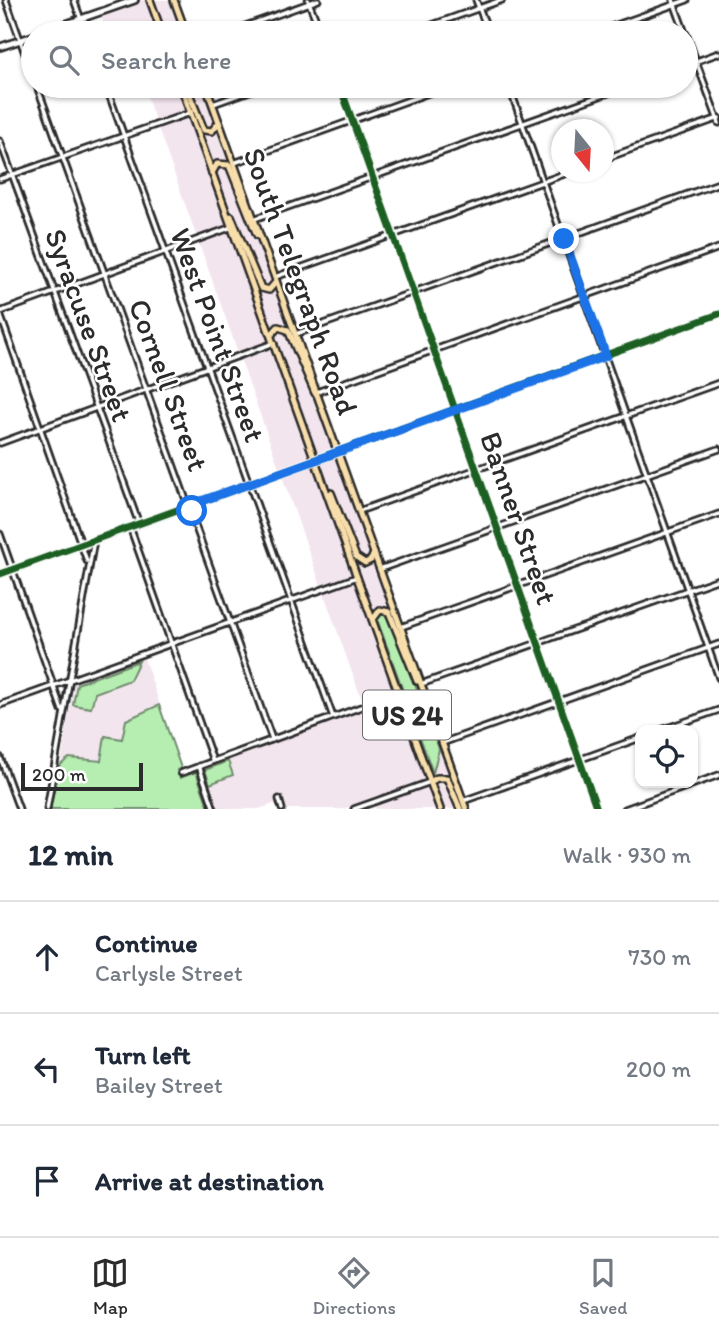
<!DOCTYPE html>
<html lang="en">
<head>
<meta charset="utf-8">
<style>
	:root { --surface:#fff; --page:#f2f2f3; --text:#1f2937; --muted:#747a83; --line:#e0e1e3; --accent:#2b2b2b }
	body { margin:0; font-family:Itim,sans-serif; background:var(--page); color:var(--text) }
	.controls { position:absolute; right:21px; bottom:21px; display:grid; overflow:hidden; border-radius:14px; box-shadow:0 2px 5px #0004 }
	.controls button { width:63px; height:63px; display:grid; place-items:center; padding:0; border:0; border-bottom:2px solid var(--line); background:var(--surface); color:var(--text); font:35px sans-serif }
	.compass { position:absolute; left:551px; top:119px; width:63px; height:63px; border-radius:50%; background:var(--surface); box-shadow:0 2px 5px #0004; rotate:162deg }
	.scale { position:absolute; left:21px; bottom:18px; width:122px; box-sizing:border-box; padding-left:7px; border:4px solid #2b2b2b; border-top:0; font-size:19px; line-height:24px; white-space:nowrap; color:#2b2b2b; -webkit-text-stroke:5px #fff; paint-order:stroke }
	.stop { position:absolute; width:21px; height:21px; margin:-16px; border:5px solid #1a73e8; border-radius:50%; background:#fff }
	.stop.end { background:#1a73e8; border-color:#fff; box-shadow:0 2px 7px #0008 }
	.list { margin:0; padding:0; list-style:none }
	h2 { display:flex; justify-content:space-between; align-items:center; height:91px; margin:0; padding:0 28px; font-size:30px }
	h2 small { font-size:23px; font-weight:400; color:var(--muted) }
	.list li { display:grid; grid-template-columns:46px 1fr auto; gap:21px; align-items:center; box-sizing:border-box; height:112px; padding:0 28px; border-top:2px solid var(--line) }
	.list b { display:block; font-size:26px; white-space:nowrap }
	.list p { margin:0; font-size:23px; white-space:nowrap; color:var(--muted) }
	.list em { font-size:23px; font-style:normal; color:var(--muted) }
	.icon { flex:none; width:38px; height:38px; fill:none; stroke:currentColor; stroke-width:2; stroke-linecap:round; stroke-linejoin:round }
	.map { position:relative; flex:none; width:719px; height:809px; overflow:hidden }
	.search { position:absolute; background:var(--surface); box-shadow:0 2px 5px #0004; left:21px; right:21px; top:21px; height:77px; display:flex; align-items:center; gap:18px; box-sizing:border-box; padding:0 24px; border-radius:38px; color:var(--muted); font-size:26px }
	.sheet { height:427px; background:var(--surface) }
	nav { display:flex; justify-content:space-around; align-items:center; box-sizing:border-box; height:98px; border-top:2px solid var(--line); background:var(--surface); font-size:19px; color:var(--muted) }
	nav a { display:grid; justify-items:center; gap:4px }
	nav .on { color:var(--accent) }
	.map>svg:first-child { display:block }
	.built { fill:#f3e5ee }
	.green { fill:#b6eeb2; stroke:#708c6e; stroke-width:2 }
	.lines { fill:none; stroke-linecap:round; stroke-linejoin:round }
	.street-casing { stroke:#2b2b2b; stroke-width:9 }
	.secondary-casing { stroke:#2b2b2b; stroke-width:10 }
	.primary-casing { stroke:#2b2b2b; stroke-width:10 }
	.street { stroke:#fff; stroke-width:3.5 }
	.secondary { stroke:#fff; stroke-width:4.5 }
	.primary { stroke:#f8deab; stroke-width:5 }
	.cycleway-casing { stroke:#fff; stroke-width:11 }
	.cycleway { stroke:#1b5e20; stroke-width:7 }
	.route { stroke:#1a73e8; stroke-width:9 }
	.labels { text-anchor:middle; dominant-baseline:central; stroke-width:5; stroke-linejoin:round; paint-order:stroke }
	.shield { fill:#fff; stroke:#6b6b6b; stroke-width:2 }
	.shield-label { font-size:28px; font-weight:bold; fill:#2b2b2b }
	.street-label { font-size:30px; fill:#2b2b2b; stroke:#fff }
</style>
</head>
<body>
<div class="map">
<svg width="719" height="809" viewBox="0 0 719 809">
	<rect width="100%" height="100%" fill="#fff"/>
	<filter id="ink" filterUnits="userSpaceOnUse"><feTurbulence type="fractalNoise" baseFrequency=".0143" numOctaves="2"/><feDisplacementMap in="SourceGraphic" scale="14" xChannelSelector="R" yChannelSelector="G"/><feConvolveMatrix kernelMatrix="1 2 1 2 8 2 1 2 1" color-interpolation-filters="sRGB"/></filter>
	<g filter="url(#ink)">
		<g class="built">
			<path d="M116,0H174L186,33H107L101,16L117,4Z"/>
			<path d="M143,86H206L466,809H376L373,802L396,794L394,791L343,809H285L282,801L259,809H217L203,769L365,709Z"/>
			<path d="M144,658L178,758L60,769L74,683Z"/>
		</g>
		<g class="green">
			<path d="M382,614L391,619L439,749L433,773L377,619Z"/>
			<path d="M139,661L130,680L95,693L91,708L73,705L77,684Z"/>
			<path d="M159,705L181,768L177,770L180,778L196,772L209,809H50L59,766L69,758L101,761L105,736L122,739L126,720Z"/>
			<path d="M228,761L233,775L210,784L205,770Z"/>
		</g>
		<g class="lines">
			<defs>
				<g id="street">
					<path d="M6,0L33,76"/>
					<path d="M74,0L86,33"/>
					<path d="M308,0L321,33"/>
					<path d="M476,0L489,33"/>
					<path d="M673,0L685,33"/>
					<path d="M226,33L318,0"/>
					<path d="M410,33L502,0"/>
					<path d="M594,33L687,0"/>
					<path d="M686,34L719,123"/>
					<path d="M686,65L719,53"/>
					<path d="M37,86L272,739"/>
					<path d="M106,86L333,717"/>
					<path d="M340,86L597,809"/>
					<path d="M509,86L719,678"/>
					<path d="M213,104L264,86"/>
					<path d="M0,141L139,524"/>
					<path d="M604,159L719,118"/>
					<path d="M234,163L448,86"/>
					<path d="M0,179L190,113"/>
					<path d="M254,219L628,86"/>
					<path d="M275,277L570,172"/>
					<path d="M0,312L232,227"/>
					<path d="M0,314L87,561"/>
					<path d="M296,334L719,183"/>
					<path d="M317,392L719,248"/>
					<path d="M0,443L274,343"/>
					<path d="M339,452L719,314"/>
					<path d="M359,511L719,383"/>
					<path d="M130,527L213,761"/>
					<path d="M0,534L62,710"/>
					<path d="M380,569L719,449"/>
					<path d="M401,627L719,514"/>
					<path d="M421,684L719,579"/>
					<path d="M0,705L357,577"/>
					<path d="M661,730L719,710"/>
					<path d="M442,743L719,644"/>
					<path d="M0,757L19,809"/>
					<path d="M199,766L214,809"/>
					<path d="M181,773L399,693"/>
					<path d="M279,799L282,809"/>
					<path d="M463,801L640,738"/>
					<path d="M47,809L94,540"/>
					<path d="M354,809L430,782"/>
					<path d="M625,809L719,775"/>
				</g>
				<g id="secondary">
					<path d="M40,33L135,0"/>
					<path d="M0,47L33,36"/>
					<path d="M0,574L338,452"/>
				</g>
				<g id="primary">
					<path d="M150,0L162,33"/>
					<path d="M174,0L186,33"/>
					<path d="M181,86L440,809"/>
					<path d="M186,86L204,130L212,131L219,122"/>
					<path d="M206,86L466,809"/>
					<path d="M212,173L217,164L229,165L257,235"/>
					<path d="M231,216L261,288L269,290L276,282"/>
					<path d="M271,335L278,327L288,330L315,393"/>
					<path d="M331,493L356,557L365,563L371,560L374,553"/>
					<path d="M374,618L380,610L389,612L417,681"/>
					<path d="M430,782L437,778H447L460,809"/>
				</g>
			</defs>
			<use href="#street" class="street-casing"/>
			<use href="#secondary" class="secondary-casing"/>
			<use href="#primary" class="primary-casing"/>
			<use href="#street" class="street"/>
			<use href="#secondary" class="secondary"/>
			<use href="#primary" class="primary"/>
			<defs>
				<g id="cycleway">
					<path d="M340,86L597,809"/>
					<path d="M0,574L719,314"/>
				</g>
			</defs>
			<use href="#cycleway" class="cycleway-casing"/>
			<use href="#cycleway" class="cycleway"/>
		</g>
	</g>
	<g class="lines" filter="url(#ink)">
		<path class="route" d="M192,511L190,505L606,356L564,239"/>
	</g>
	<g class="labels">
		<rect class="shield" x="363" y="690.5" width="88" height="49" rx="5"/>
		<g class="shield-label">
			<text x="407" y="715">US 24</text>
		</g>
		<g class="street-label">
			<text transform="translate(301 281) rotate(70)">South Telegraph Road</text>
			<text transform="translate(89 325) rotate(70)">Syracuse Street</text>
			<text transform="translate(218 335) rotate(70)">West Point Street</text>
			<text transform="translate(169 385) rotate(70)">Cornell Street</text>
			<text transform="translate(519 518) rotate(71)">Banner Street</text>
		</g>
	</g>
</svg>
<div class="controls">
<button><svg class="icon" aria-label="locate" viewBox="0 0 24 24"><circle cx="12" cy="12" r="6"/><path d="M12 2v4M12 18v4M2 12h4M18 12h4"/></svg></button>
</div>
<svg class="compass" viewBox="-18 -18 36 36"><path d="M0-13l5 13h-10z" fill="#e53935"/><path d="M0 13l5-13h-10z" fill="#747a83"/></svg>
<div class="scale">200 m</div>
<div class="stop" style="left:192px;top:511px"></div>
<div class="stop end" style="left:564px;top:239px"></div>
<div class="search"><svg class="icon" aria-label="search" viewBox="0 0 24 24"><circle cx="10" cy="10" r="6"/><path d="M15 15l6 6"/></svg>Search here</div>
</div>
<section class="sheet">
<h2>12 min<small>Walk · 930 m</small></h2>
<ul class="list">
<li><svg class="icon" aria-label="ahead" viewBox="0 0 24 24"><path d="M12 20V5M6 11l6-6 6 6"/></svg><div><b>Continue</b><p>Carlysle Street</p></div><em>730 m</em></li>
<li><svg class="icon" aria-label="left" viewBox="0 0 24 24"><path d="M17 20v-9H6M10 6l-5 5 5 5"/></svg><div><b>Turn left</b><p>Bailey Street</p></div><em>200 m</em></li>
<li><svg class="icon" aria-label="arrive" viewBox="0 0 24 24"><path d="M6 21V4h12l-3 4 3 4H6"/></svg><div><b>Arrive at destination</b></div></li>
</ul>
</section>
<nav>
<a class="on"><svg class="icon" aria-label="map" viewBox="0 0 24 24"><path d="M3 6l6-2 6 2 6-2v14l-6 2-6-2-6 2zM9 4v14M15 6v14"/></svg>Map</a>
<a><svg class="icon" aria-label="directions" viewBox="0 0 24 24"><path d="M12 3l9 9-9 9-9-9zM9 14v-3h6M13 9l2 2-2 2"/></svg>Directions</a>
<a><svg class="icon" aria-label="saved" viewBox="0 0 24 24"><path d="M7 4h10v16l-5-4-5 4z"/></svg>Saved</a>
</nav>
</body>
</html>
